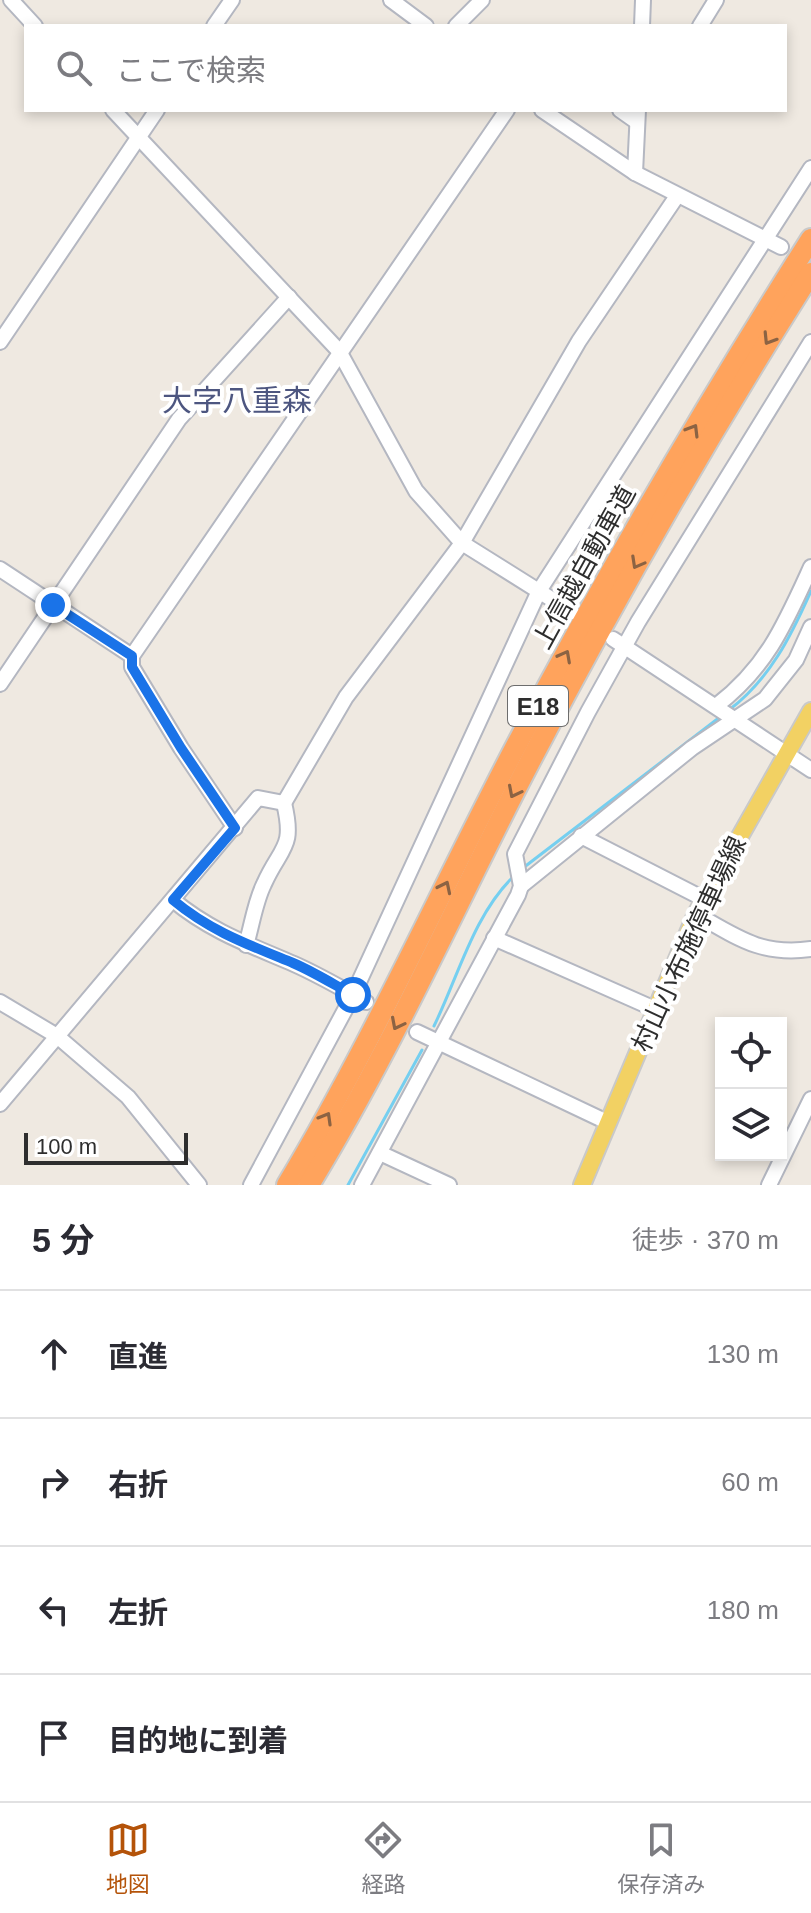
<!DOCTYPE html>
<html lang="ja">
<head>
<meta charset="utf-8">
<style>
	:root { --surface:#fff; --page:#f7f7f7; --text:#2b2b33; --muted:#7c7c81; --line:#e1e1e2; --accent:#b45309 }
	body { margin:0; font-family:Helvetica,"Noto Sans JP",sans-serif; background:var(--page); color:var(--text) }
	.controls { position:absolute; right:24px; bottom:24px; display:grid; overflow:hidden; border-radius:0px; box-shadow:0 4px 12px #0003 }
	.controls button { width:72px; height:72px; display:grid; place-items:center; padding:0; border:0; border-bottom:2px solid var(--line); background:var(--surface); color:var(--text); font:40px sans-serif }
	.scale { position:absolute; left:24px; bottom:20px; width:164px; box-sizing:border-box; padding-left:8px; border:4px solid #2e2e2e; border-top:0; font-size:22px; line-height:28px; white-space:nowrap; color:#2e2e2e; -webkit-text-stroke:6px #fff; paint-order:stroke }
	.stop { position:absolute; width:24px; height:24px; margin:-18px; border:6px solid #1a73e8; border-radius:50%; background:#fff }
	.stop.end { background:#1a73e8; border-color:#fff; box-shadow:0 2px 8px #0008 }
	.list { margin:0; padding:0; list-style:none }
	h2 { display:flex; justify-content:space-between; align-items:center; height:104px; margin:0; padding:0 32px; font-size:34px }
	h2 small { font-size:26px; font-weight:400; color:var(--muted) }
	.list li { display:grid; grid-template-columns:52px 1fr auto; gap:24px; align-items:center; box-sizing:border-box; height:128px; padding:0 32px; border-top:2px solid var(--line) }
	.list b { display:block; font-size:30px; white-space:nowrap }
	.list em { font-size:26px; font-style:normal; color:var(--muted) }
	.icon { flex:none; width:44px; height:44px; fill:none; stroke:currentColor; stroke-width:2; stroke-linecap:round; stroke-linejoin:round }
	.map { position:relative; flex:none; width:811px; height:1185px; overflow:hidden }
	.search { position:absolute; background:var(--surface); box-shadow:0 4px 12px #0003; left:24px; right:24px; top:24px; height:88px; display:flex; align-items:center; gap:20px; box-sizing:border-box; padding:0 28px; border-radius:0px; color:var(--muted); font-size:30px }
	.sheet { height:616px; background:var(--surface) }
	nav { display:flex; justify-content:space-around; align-items:center; box-sizing:border-box; height:112px; border-top:2px solid var(--line); background:var(--surface); font-size:22px; color:var(--muted) }
	nav a { display:grid; justify-items:center; gap:4px }
	nav .on { color:var(--accent) }
	.map>svg:first-child { display:block }
	.lines { fill:none; stroke-linecap:round; stroke-linejoin:round }
	.stream { stroke:#75cff0; stroke-width:3 }
	.minor-casing { stroke:#b4b7c1; stroke-width:18 }
	.major-casing { stroke:#c9c9c9; stroke-width:20 }
	.highway-casing { stroke:#c9c9c9; stroke-width:24 }
	.minor { stroke:#fff; stroke-width:14 }
	.major { stroke:#f2d163; stroke-width:16 }
	.highway { stroke:#ffa35c; stroke-width:20 }
	.oneway { stroke:#8c6343 }
	.route { stroke:#1a73e8; stroke-width:10 }
	.labels { text-anchor:middle; dominant-baseline:central; stroke-width:8; stroke-linejoin:round; paint-order:stroke }
	.shield { fill:#fff; stroke:#6d6d6d; stroke-width:2 }
	.shield-label { font-size:24px; font-weight:bold; fill:#2e2e2e }
	.street-label { font-size:26px; fill:#2e2e2e; stroke:#fff }
	.quarter-label { font-size:30px; fill:#4d5680; stroke:#fff }
</style>
</head>
<body>
<div class="map">
<svg width="811" height="1185" viewBox="0 0 811 1185">
	<rect width="100%" height="100%" fill="#efe9e1"/>
	<g class="lines">
		<g class="stream">
			<path d="M729,710C770,679 791,636 811,591"/>
			<path d="M523,868L720,717"/>
			<path d="M434,1026C458,977 474,914 514,876"/>
			<path d="M348,1185L422,1050"/>
		</g>
		<defs>
			<g id="minor">
				<path d="M11,0L35,26"/>
				<path d="M391,0L426,26"/>
				<path d="M214,26L232,0"/>
				<path d="M456,26L482,0"/>
				<path d="M642,26L643,0"/>
				<path d="M700,26L716,0"/>
				<path d="M113,110L339,351L416,491L462,543L572,612"/>
				<path d="M542,110L635,173L781,247"/>
				<path d="M620,110L637,122"/>
				<path d="M635,173L638,110"/>
				<path d="M0,342L157,110"/>
				<path d="M0,569L132,656"/>
				<path d="M613,639L811,770"/>
				<path d="M0,684L179,419L289,297"/>
				<path d="M716,706C767,667 785,624 811,567"/>
				<path d="M235,828L181,748L132,667V656L507,110"/>
				<path d="M581,836L704,899"/>
				<path d="M521,886L692,748L765,699L796,660L811,627"/>
				<path d="M173,900C210,931 250,945 294,964C319,975 343,989 366,1002"/>
				<path d="M696,914C738,938 762,956 811,949"/>
				<path d="M494,938L657,1010"/>
				<path d="M246,945C252,925 255,902 264,884C281,846 295,849 284,803"/>
				<path d="M0,1002L57,1036L128,1097L199,1185"/>
				<path d="M417,1032L607,1122"/>
				<path d="M0,1104L258,798L284,803L346,697L462,543L579,341L677,196"/>
				<path d="M380,1153L449,1185"/>
				<path d="M251,1185L353,995L539,591L811,168"/>
				<path d="M362,1185L518,895L521,886L515,854L588,712L638,622L811,342"/>
				<path d="M769,1185L811,1099"/>
			</g>
			<path id="major" d="M582,1185L696,914L811,711"/>
			<g id="highway">
				<path d="M287,1185C368,1050 433,907 505,767C599,586 702,411 811,239"/>
				<path d="M309,1185C389,1054 452,913 522,777C611,605 707,437 811,273"/>
			</g>
		</defs>
		<use href="#minor" class="minor-casing"/>
		<use href="#major" class="major-casing"/>
		<use href="#highway" class="highway-casing"/>
		<use href="#minor" class="minor"/>
		<use href="#major" class="major"/>
		<use href="#highway" class="highway"/>
	</g>
	<defs><path id="oneway-chevron" d="M-2-3.5L2.5 0L-2 3.5" fill="none" stroke-width="1.6" stroke-linecap="round" stroke-linejoin="round" transform="scale(2)"/></defs>
	<g class="oneway">
		<use href="#oneway-chevron" transform="translate(769 339) rotate(122)"/>
		<use href="#oneway-chevron" transform="translate(693 430) rotate(-59)"/>
		<use href="#oneway-chevron" transform="translate(637 563) rotate(119)"/>
		<use href="#oneway-chevron" transform="translate(565 656) rotate(-62)"/>
		<use href="#oneway-chevron" transform="translate(514 792) rotate(117)"/>
		<use href="#oneway-chevron" transform="translate(445 887) rotate(-64)"/>
		<use href="#oneway-chevron" transform="translate(397 1024) rotate(117)"/>
		<use href="#oneway-chevron" transform="translate(326 1118) rotate(-60)"/>
	</g>
	<g class="lines">
		<path class="route" d="M53,605L132,656V667L181,748L235,828L173,900C210,931 249,945 293,963C314,972 333,984 353,995"/>
	</g>
	<g class="labels">
		<rect class="shield" x="508" y="686" width="60" height="40" rx="6"/>
		<g class="shield-label">
			<text x="538" y="706">E18</text>
		</g>
		<g class="street-label">
			<text transform="translate(584 567) rotate(-61)">上信越自動車道</text>
			<text transform="translate(689 944) rotate(-65)">村山小布施停車場線</text>
		</g>
		<g class="quarter-label">
			<text x="237" y="400">大字八重森</text>
		</g>
	</g>
</svg>
<div class="controls">
<button><svg class="icon" aria-label="locate" viewBox="0 0 24 24"><circle cx="12" cy="12" r="6"/><path d="M12 2v4M12 18v4M2 12h4M18 12h4"/></svg></button>
<button><svg class="icon" aria-label="layers" viewBox="0 0 24 24"><path d="M12 4l9 5-9 5-9-5zM3 14l9 5 9-5"/></svg></button>
</div>
<div class="scale">100 m</div>
<div class="stop" style="left:353px;top:995px"></div>
<div class="stop end" style="left:53px;top:605px"></div>
<div class="search"><svg class="icon" aria-label="search" viewBox="0 0 24 24"><circle cx="10" cy="10" r="6"/><path d="M15 15l6 6"/></svg>ここで検索</div>
</div>
<section class="sheet">
<h2>5 分<small>徒歩 · 370 m</small></h2>
<ul class="list">
<li><svg class="icon" aria-label="ahead" viewBox="0 0 24 24"><path d="M12 20V5M6 11l6-6 6 6"/></svg><div><b>直進</b></div><em>130 m</em></li>
<li><svg class="icon" aria-label="right" viewBox="0 0 24 24"><path d="M7 20v-9h11M14 6l5 5-5 5"/></svg><div><b>右折</b></div><em>60 m</em></li>
<li><svg class="icon" aria-label="left" viewBox="0 0 24 24"><path d="M17 20v-9H6M10 6l-5 5 5 5"/></svg><div><b>左折</b></div><em>180 m</em></li>
<li><svg class="icon" aria-label="arrive" viewBox="0 0 24 24"><path d="M6 21V4h12l-3 4 3 4H6"/></svg><div><b>目的地に到着</b></div></li>
</ul>
</section>
<nav>
<a class="on"><svg class="icon" aria-label="map" viewBox="0 0 24 24"><path d="M3 6l6-2 6 2 6-2v14l-6 2-6-2-6 2zM9 4v14M15 6v14"/></svg>地図</a>
<a><svg class="icon" aria-label="directions" viewBox="0 0 24 24"><path d="M12 3l9 9-9 9-9-9zM9 14v-3h6M13 9l2 2-2 2"/></svg>経路</a>
<a><svg class="icon" aria-label="saved" viewBox="0 0 24 24"><path d="M7 4h10v16l-5-4-5 4z"/></svg>保存済み</a>
</nav>
</body>
</html>
